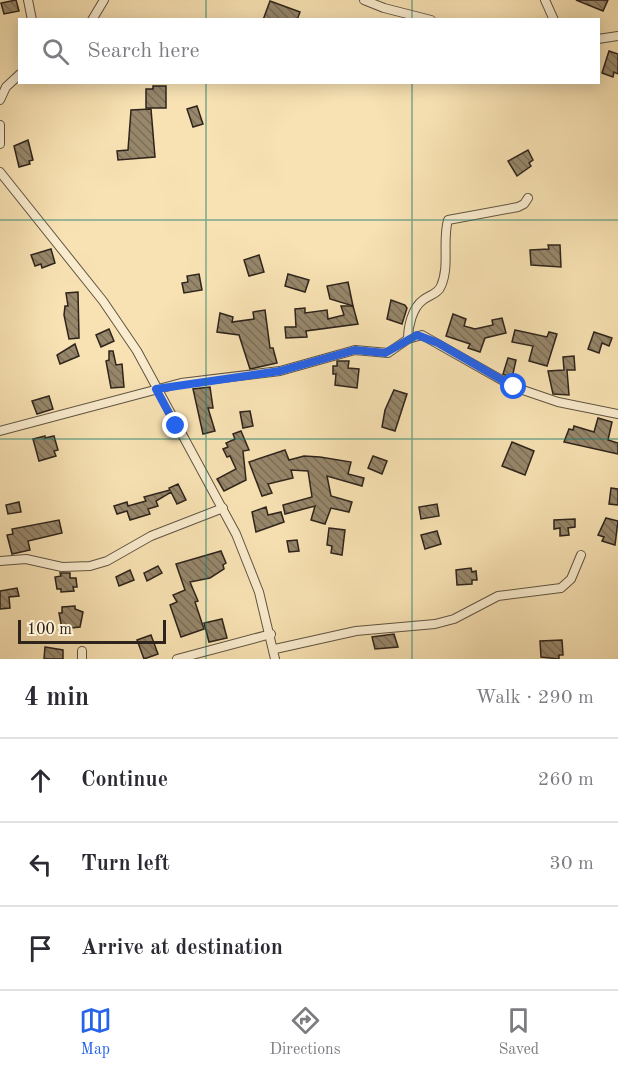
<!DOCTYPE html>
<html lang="en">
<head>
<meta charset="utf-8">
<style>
	:root { --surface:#fff; --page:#f2f2f3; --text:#2b2b33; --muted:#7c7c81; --line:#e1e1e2; --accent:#2563eb }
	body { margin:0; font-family:"Old Standard TT",serif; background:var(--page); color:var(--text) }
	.scale { position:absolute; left:18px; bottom:15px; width:148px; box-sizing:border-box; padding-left:6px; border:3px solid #2e241c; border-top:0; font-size:16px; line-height:21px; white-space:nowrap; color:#2e241c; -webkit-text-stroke:4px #faecce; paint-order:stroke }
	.stop { position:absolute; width:18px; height:18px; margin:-14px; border:4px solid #2563eb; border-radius:50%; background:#fff }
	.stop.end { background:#2563eb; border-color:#fff; box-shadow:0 2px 6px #0008 }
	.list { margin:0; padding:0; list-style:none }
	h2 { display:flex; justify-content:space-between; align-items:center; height:78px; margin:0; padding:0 24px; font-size:26px }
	h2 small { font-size:20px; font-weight:400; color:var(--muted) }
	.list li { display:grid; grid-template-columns:39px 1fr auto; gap:18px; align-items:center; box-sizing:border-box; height:84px; padding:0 24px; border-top:2px solid var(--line) }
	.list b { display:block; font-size:22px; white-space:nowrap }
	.list em { font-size:20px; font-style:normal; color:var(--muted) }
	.icon { flex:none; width:33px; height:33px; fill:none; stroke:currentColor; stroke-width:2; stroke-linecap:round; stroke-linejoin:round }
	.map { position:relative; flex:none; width:618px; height:659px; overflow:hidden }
	.search { position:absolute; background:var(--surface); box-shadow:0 3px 15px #0003; left:18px; right:18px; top:18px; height:66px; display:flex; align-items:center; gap:15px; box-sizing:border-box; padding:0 21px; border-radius:0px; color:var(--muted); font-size:22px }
	.sheet { height:330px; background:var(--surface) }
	nav { display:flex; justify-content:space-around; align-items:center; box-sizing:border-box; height:84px; border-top:2px solid var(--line); background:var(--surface); font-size:16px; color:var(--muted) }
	nav a { display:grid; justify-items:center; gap:3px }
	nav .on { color:var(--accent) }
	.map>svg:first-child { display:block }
	.building { fill:url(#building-back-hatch); stroke:#2e241c; stroke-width:1.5 }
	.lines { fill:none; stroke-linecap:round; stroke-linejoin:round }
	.street-casing { stroke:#605442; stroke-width:10 }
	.street { stroke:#faecce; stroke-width:8 }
	.route { stroke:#2563eb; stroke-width:8 }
	.grid { fill:none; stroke:#0f766e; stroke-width:1.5; stroke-opacity:0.55 }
</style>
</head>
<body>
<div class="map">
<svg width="618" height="659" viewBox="0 0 618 659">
	<defs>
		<pattern id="building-back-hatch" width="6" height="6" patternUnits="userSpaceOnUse" patternTransform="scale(1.5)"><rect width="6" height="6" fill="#97876b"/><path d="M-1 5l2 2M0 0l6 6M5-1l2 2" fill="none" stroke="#7c6e57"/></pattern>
	</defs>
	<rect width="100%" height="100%" fill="#f8e2b3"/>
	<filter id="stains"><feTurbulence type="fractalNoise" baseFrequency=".00333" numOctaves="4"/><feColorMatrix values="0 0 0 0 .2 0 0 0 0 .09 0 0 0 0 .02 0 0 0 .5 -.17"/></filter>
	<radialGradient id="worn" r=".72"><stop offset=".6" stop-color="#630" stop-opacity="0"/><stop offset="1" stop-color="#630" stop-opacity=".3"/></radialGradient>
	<g class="building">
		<path d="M16,0L19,11L4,14L1,3Z"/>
		<path d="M576,0H608L603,11Z"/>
		<path d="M270,1L300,12L297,20H263Z"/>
		<path d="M609,51L618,54V74L614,72L613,77L602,73Z"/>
		<path d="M153,86H166V108H146V89H153Z"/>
		<path d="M197,106L203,124L193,127L187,109Z"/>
		<path d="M151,109L155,157L118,160L117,151L128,150L131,110Z"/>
		<path d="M28,140L33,160L29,161L30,164L19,167L14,146Z"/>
		<path d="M528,150L533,160L529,163L531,166L517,176L508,161Z"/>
		<path d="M548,245H560L561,267L531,265L530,250L549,249Z"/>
		<path d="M51,249L55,263L42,268L41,264L35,266L31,255Z"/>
		<path d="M259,255L264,272L249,276L244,260Z"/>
		<path d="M199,274L202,290L184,293L182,283L188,282L187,276Z"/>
		<path d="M288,274L309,280L305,292L285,286Z"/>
		<path d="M348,282L353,306L330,299L327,286Z"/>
		<path d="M78,292L79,338L69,339L64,315L65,306H68L66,293Z"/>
		<path d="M391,300L405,305L407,308L402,324L387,319Z"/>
		<path d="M341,306H353L358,324L306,331L307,337L286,338L285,327H296L295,309L305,308V313L327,310L328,319L344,315Z"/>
		<path d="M265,310L270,348H273L277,363L250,369L239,335L217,332L220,313L233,317L232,322L254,319L253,312Z"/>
		<path d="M453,314L466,319L464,326L475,329L493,325L492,320L502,318L506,333L485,338L480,352L468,348L470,344L446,336Z"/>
		<path d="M109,329L114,341L101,347L96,335Z"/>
		<path d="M515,330L547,337L549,332L557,334L547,366L529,361L533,346L512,342Z"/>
		<path d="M594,332L612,338L609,346L602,343L599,353L588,349Z"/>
		<path d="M75,344L79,356L60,364L57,355Z"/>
		<path d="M109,351H113L116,365L122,364L124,387L111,388L106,361L109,360Z"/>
		<path d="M574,356L575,370H567L569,395L553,394L548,371L564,370L563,357Z"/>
		<path d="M508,358L516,360L512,378L503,374Z"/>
		<path d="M337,361H349L348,368L359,369L357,388L335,385L336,374H333V366H337Z"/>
		<path d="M210,387L213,408H208L215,431L203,434L193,389Z"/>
		<path d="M394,390L407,394L395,431L382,427L385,410Z"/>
		<path d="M49,396L53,409L37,414L32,401Z"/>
		<path d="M250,411L253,426L243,428L240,412Z"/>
		<path d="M598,418L612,422L608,440L618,443V454L564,442L569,429L573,430L574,426L594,432Z"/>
		<path d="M241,431L249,450L243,451L246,480L224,491L217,479L236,469L230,456L227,457L223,449L228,447L226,443L235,439L233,434Z"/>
		<path d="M45,436V438L54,436L58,450L54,451L56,456L39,461L33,439Z"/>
		<path d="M512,442L534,451L525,475L502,466Z"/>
		<path d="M285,450L289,460L304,456L320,457L351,462L348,474L364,478L362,486L327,476L331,496L352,502L349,512L331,508L325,524L311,520L315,506L285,514L283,505L312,497L308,471L291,470L293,478L268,484L272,493L262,496L249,462Z"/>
		<path d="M373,456L387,461L382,474L368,468Z"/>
		<path d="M178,484L186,500L177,504L171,492L156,501L158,506L148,509L150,514L130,520L127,511L117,514L114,506L127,502L128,506L146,501L144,497L170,490L169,488Z"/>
		<path d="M611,488L618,489V505L609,504Z"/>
		<path d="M19,502L21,512L8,514L6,505Z"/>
		<path d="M437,504L439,516L421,519L419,507Z"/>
		<path d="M266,507L268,515L281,512L284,522L256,532L252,512Z"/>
		<path d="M606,518L618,521L615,545L602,541L604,537L598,535Z"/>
		<path d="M575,519V527L568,528L569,535L560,536V528L554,529V520Z"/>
		<path d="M59,520L62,533L28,541L30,550L12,554L7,535L13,534L12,529Z"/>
		<path d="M329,528L345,530L342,555L331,553L332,546L327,545Z"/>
		<path d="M437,531L441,544L425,549L421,535Z"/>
		<path d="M297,540L299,551L289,552L287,541Z"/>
		<path d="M221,551L226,563L223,565L224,569L210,578L190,582L198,601L195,602L204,629L181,637L170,605L177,602L173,595L185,590L176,564Z"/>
		<path d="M158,566L162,573L147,581L144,573Z"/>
		<path d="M471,568L472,572L476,571L477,580H472V584L457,585L456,570Z"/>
		<path d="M130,570L134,580L119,586L116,577Z"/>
		<path d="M60,573H70V578H76L77,587H73L74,591L61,592V589H57L55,577L61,576Z"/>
		<path d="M17,588L19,596L9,597L10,608L0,609V591Z"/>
		<path d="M75,606V609L83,612L80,627L62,629L59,613H62V607Z"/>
		<path d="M222,619L227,638L209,642L204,623Z"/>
		<path d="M394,634L398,647L375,649L372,637Z"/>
		<path d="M151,635L158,654L144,659L137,640Z"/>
		<path d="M562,640L563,655H559V659L541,657L540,641Z"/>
		<path d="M45,647L63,650V659H44Z"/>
	</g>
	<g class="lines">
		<defs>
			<g id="street">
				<path d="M28,0L32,20"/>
				<path d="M364,0L384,8L431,20"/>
				<path d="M545,0L554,20"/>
				<path d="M92,20L104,0"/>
				<path d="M598,39L618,36"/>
				<path d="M0,100L6,87L20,74"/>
				<path d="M0,125V144"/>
				<path d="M0,172L103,301L137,351L236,534L259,592L275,659"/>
				<path d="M408,339C408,327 412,308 423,300C429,295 438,294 441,286C450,266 442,241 448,220L518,207L524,204L528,198"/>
				<path d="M0,431L181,383L280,371L355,350L388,353L408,339L422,335L514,387L558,402L618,414"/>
				<path d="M0,561L26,559L62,567L90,566L107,561L151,536L223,508"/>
				<path d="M275,649L356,631L435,624L454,619L498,596L561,588L571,579L581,555"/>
				<path d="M82,651V659"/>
				<path d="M177,659L271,634"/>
			</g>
		</defs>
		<use href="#street" class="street-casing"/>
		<use href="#street" class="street"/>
	</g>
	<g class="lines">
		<path class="route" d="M176,426L156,389L280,371L355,350L385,353L417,335L438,343L514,387"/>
	</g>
	<path class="grid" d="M206,0V20M412,0V20M206,82V659M412,82V659M0,220H618M0,439H618"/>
	<rect width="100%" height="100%" filter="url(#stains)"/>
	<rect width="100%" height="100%" fill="url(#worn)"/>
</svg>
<div class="scale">100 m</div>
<div class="stop" style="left:514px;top:387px"></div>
<div class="stop end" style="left:176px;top:426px"></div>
<div class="search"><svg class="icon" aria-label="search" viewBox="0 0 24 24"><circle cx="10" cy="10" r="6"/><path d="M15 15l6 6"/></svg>Search here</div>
</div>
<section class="sheet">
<h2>4 min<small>Walk · 290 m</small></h2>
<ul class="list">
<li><svg class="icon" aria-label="ahead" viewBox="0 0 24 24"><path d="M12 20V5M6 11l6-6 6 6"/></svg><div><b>Continue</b></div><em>260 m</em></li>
<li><svg class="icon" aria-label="left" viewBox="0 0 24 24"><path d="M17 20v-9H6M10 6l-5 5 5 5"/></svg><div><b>Turn left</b></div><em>30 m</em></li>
<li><svg class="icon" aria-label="arrive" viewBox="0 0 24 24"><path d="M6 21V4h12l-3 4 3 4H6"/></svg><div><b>Arrive at destination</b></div></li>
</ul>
</section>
<nav>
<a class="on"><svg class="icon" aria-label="map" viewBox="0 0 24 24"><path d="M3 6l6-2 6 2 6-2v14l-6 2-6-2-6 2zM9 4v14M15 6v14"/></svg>Map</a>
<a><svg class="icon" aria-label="directions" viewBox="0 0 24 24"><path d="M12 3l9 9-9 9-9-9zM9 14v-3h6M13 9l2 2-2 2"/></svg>Directions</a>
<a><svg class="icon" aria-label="saved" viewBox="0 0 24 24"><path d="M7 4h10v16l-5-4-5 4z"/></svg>Saved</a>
</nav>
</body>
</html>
